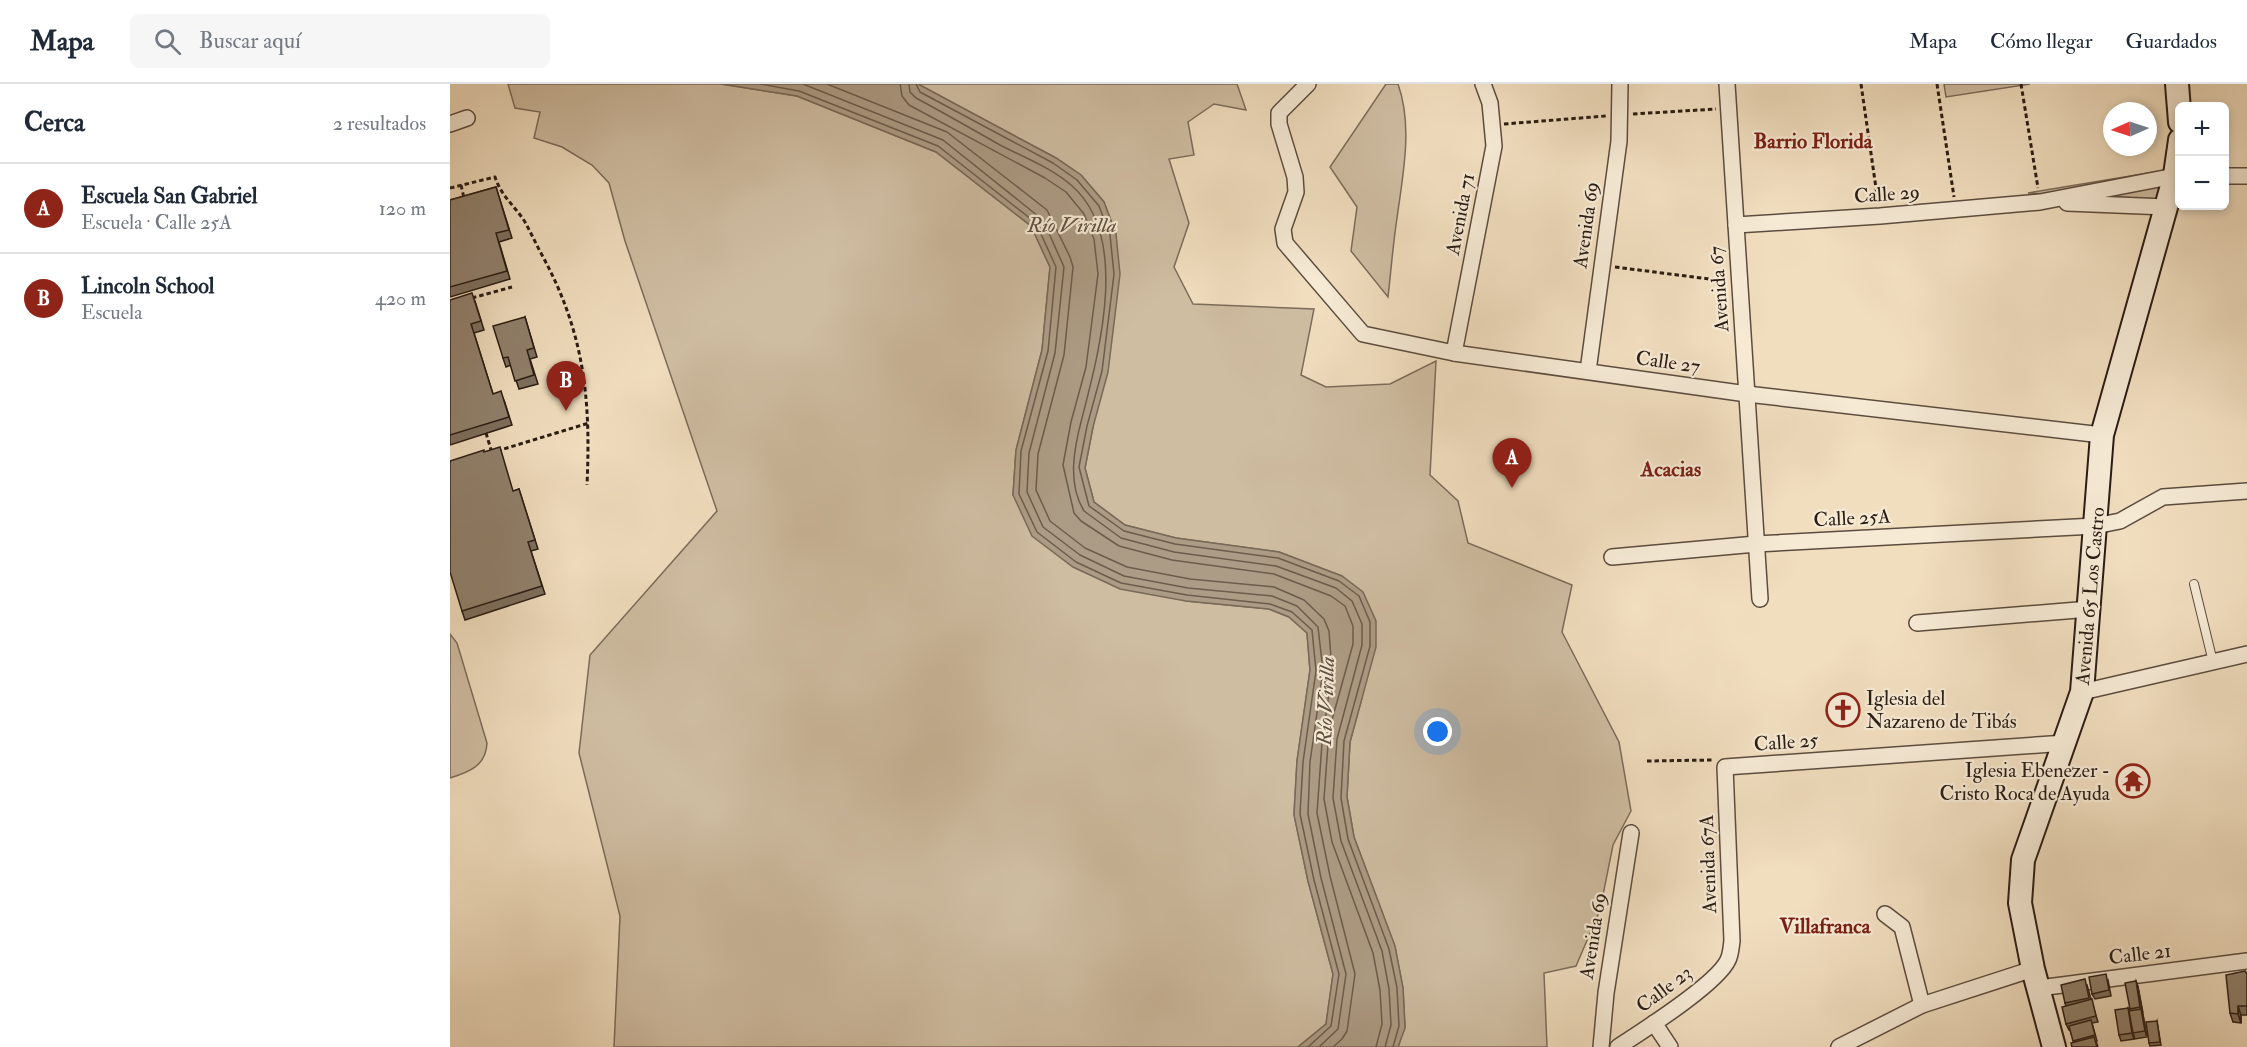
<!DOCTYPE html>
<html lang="es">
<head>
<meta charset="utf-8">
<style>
	:root { --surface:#fff; --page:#f6f6f7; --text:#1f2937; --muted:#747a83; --line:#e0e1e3; --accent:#8f2418 }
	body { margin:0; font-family:"IM FELL Double Pica",serif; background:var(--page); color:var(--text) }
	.controls { position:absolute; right:18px; top:18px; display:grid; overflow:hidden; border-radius:9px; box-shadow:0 3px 9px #0003 }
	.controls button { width:54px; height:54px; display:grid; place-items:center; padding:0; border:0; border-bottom:2px solid var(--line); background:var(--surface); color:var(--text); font:30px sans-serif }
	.compass { position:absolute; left:1653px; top:18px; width:54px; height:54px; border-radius:50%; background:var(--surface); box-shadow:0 3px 9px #0003; rotate:267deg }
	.you { position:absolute; left:988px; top:648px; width:21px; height:21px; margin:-15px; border:4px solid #fff; border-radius:50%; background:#1a73e8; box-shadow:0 0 0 9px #1a73e833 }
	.badge { display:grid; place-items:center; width:39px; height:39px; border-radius:50%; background:var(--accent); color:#fff; font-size:20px; font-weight:700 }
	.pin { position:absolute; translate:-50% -50px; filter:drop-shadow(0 2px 3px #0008) }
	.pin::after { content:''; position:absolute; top:32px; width:21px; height:18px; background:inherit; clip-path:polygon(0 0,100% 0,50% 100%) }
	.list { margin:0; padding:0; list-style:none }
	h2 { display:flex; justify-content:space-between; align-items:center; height:78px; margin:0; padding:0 24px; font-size:26px }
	h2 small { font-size:20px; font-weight:400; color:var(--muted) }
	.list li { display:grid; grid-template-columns:39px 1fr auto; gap:18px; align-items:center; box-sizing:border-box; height:90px; padding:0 24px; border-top:2px solid var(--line) }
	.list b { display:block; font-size:22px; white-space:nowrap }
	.list p { margin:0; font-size:20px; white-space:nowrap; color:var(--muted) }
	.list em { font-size:20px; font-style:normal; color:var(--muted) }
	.icon { flex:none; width:33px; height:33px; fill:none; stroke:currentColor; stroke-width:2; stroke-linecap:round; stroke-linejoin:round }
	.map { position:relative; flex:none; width:1797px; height:963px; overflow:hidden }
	header { display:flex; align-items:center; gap:36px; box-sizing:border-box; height:84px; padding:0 30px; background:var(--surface); border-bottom:2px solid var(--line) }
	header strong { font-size:28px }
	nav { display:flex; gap:33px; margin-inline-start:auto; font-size:21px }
	.search { width:420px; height:54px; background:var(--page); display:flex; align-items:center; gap:15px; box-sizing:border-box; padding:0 21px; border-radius:9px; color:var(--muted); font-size:22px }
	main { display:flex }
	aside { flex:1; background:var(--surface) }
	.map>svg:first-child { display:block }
	.green { fill:#cfbda2; stroke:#7c6c5b; stroke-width:1.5 }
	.water { fill:#ad9c85; stroke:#796958; stroke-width:1.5 }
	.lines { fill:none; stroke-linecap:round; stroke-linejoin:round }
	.shore { stroke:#6c5c4c; stroke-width:1.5 }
	.lane-casing { stroke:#5c4c3f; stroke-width:10 }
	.street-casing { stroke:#5c4c3f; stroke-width:18 }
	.secondary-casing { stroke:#2a1c14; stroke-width:26 }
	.path { stroke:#2a1c14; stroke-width:3; stroke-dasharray:4.5 3; stroke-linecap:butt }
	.lane { stroke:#f6ead5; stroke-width:8 }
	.street { stroke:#f6ead5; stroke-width:15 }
	.secondary { stroke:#f6ead5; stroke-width:22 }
	.wall { fill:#7d6f5e; stroke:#2a1c14; stroke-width:1.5 }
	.shaded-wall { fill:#665a4c; stroke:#2a1c14; stroke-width:1.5 }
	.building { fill:#91816d; stroke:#2a1c14; stroke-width:1.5 }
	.labels { text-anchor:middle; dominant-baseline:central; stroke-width:4.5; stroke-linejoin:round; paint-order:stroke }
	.street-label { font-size:20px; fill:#2a1c14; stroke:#f6ead5 }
	.poi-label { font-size:20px; fill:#2a1c14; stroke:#f6ead5; text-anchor:start }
	.neighbourhood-label { font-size:21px; font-weight:bold; fill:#7a1f14; stroke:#f6ead5 }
	.water-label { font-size:21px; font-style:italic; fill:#5e4f41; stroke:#f6ead5 }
</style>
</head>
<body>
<header>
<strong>Mapa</strong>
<div class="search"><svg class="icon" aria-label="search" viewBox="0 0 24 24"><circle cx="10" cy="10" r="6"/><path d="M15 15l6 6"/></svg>Buscar aquí</div>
<nav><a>Mapa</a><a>Cómo llegar</a><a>Guardados</a></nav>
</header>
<main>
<aside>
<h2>Cerca<small>2 resultados</small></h2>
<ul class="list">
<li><span class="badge">A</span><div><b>Escuela San Gabriel</b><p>Escuela · Calle 25A</p></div><em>120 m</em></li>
<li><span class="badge">B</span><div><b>Lincoln School</b><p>Escuela</p></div><em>420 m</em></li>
</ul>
</aside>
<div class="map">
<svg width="1797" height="963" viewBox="0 0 1797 963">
	<rect width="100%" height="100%" fill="#f1debf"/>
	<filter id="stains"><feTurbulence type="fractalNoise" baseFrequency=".00333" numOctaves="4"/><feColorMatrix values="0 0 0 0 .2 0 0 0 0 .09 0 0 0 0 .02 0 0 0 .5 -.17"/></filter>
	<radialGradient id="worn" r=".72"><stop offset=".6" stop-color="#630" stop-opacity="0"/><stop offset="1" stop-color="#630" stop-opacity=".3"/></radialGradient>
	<g class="green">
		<path d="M58,0H271L347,12L486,68L581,142L600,183L592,266L566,366L563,411L736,517L819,525L839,533L857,549L860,586L847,677L844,730L858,797L883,890L876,940L848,963H164L170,832L129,669L140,571L267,427L175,157L159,99L142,81L112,63L84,54L90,28L65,24Z"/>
		<path d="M468,0H787L796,26L764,20L738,38L744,71L719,75L739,139L724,183L743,220L864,225L851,291L876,303L940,300L986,277L980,391L1008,417L1018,459L1122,501L1112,548L1169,658L1181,727L1163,761L1150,826L1126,882L1094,889L1097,963H948L955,943L953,904L945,863L904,753L897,713L900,658L912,614L892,492L829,468L726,454L675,441L644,418L635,384L643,343L666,150L654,118L631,91L606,74Z"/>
		<path d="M936,0H948C963,42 953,90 947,134C943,160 941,187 938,213L901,167L907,123L880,83Z"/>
		<path d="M1494,0H1580L1496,13Z"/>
		<path d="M1717,86L1709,115L1578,109Z"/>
		<path d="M0,550L7,559L37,659C36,682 19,688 0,694Z"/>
	</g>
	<path class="water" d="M271,0H468L606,74L631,91L654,118L666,150L670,190L658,288L643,343L635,384L644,418L675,441L726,454L829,468L892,492L913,508L926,537V563L900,658L897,713L904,753L945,862L953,904L955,944L948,963H848L876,940L883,890L858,797L844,731L847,677L860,586L857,549L839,533L819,525L736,517L670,505L623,483L582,452L563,411L566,366L592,266L600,183L581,142L486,68L347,12Z"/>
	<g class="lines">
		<g class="shore">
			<path d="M310,0L349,7L488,62L586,139L606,183L598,267L571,367L569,410L587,448L626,478L671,499L737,511L820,520L842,528L862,546L866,587L853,678L850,730L864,796L889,890L881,942L858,963"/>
			<path d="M353,0L493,56L593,136L614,183L605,269L579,369L577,408L593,443L630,471L674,492L738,504L822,512L847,522L868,543L873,587L860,678L858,730L871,794L896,890L888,945L869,963"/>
			<path d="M377,0L497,48L597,126L620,173L623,183L614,271L588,370L586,406L600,437L635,464L677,483L740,495L824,503L854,516L874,535L879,547L882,588L873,651L877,654L903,560V542L895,522L881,512L824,490L722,476L669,462L631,437L624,429L613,381L621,338L636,283L648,190L644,155L634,130L616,108L595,94L459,21L452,12L450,0"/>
			<path d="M459,0L460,8L466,14C494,29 522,45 550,61C573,73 600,83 621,101C681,152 649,268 632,334C624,364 617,399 634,427L671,454L724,468L826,482L886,504L902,517L912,540V561L887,655L883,714L891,757L932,867L939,905L941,941L935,963"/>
			<path d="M466,0L470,8L603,79L627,96L649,122L660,151L664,190L652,287L637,342L629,383L639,422L674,447L725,460L828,474L889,497L909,512L920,538V562L894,657L891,714L898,755L939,865L947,904L949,942L943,963"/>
			<path d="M883,963L892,955L897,947L905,890L880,792L867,729L872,659L874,657L878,660L874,715L882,758L923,869L930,906L932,940L926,963"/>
		</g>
		<defs>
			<path id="lane" d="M1744,500L1763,578"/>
			<g id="street">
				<path d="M858,0L829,29V40L845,93L846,108L833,145L835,159L913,250L1004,269L1297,310L1652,351"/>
				<path d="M1277,0L1310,515"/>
				<path d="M0,40L17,34"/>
				<path d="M1774,92H1797"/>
				<path d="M1617,119L1716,123"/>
				<path d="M1286,141L1430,132L1590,118L1730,91"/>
				<path d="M1004,269L1044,62L1040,19L1033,0"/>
				<path d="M1138,287L1169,57L1170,0"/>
				<path d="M1162,473L1306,460L1645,442L1670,437L1713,413L1797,407"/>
				<path d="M1467,539L1640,525"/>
				<path d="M1632,608L1797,570"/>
				<path d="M1435,830L1452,843L1472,921"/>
				<path d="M1589,904L1797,877"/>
				<path d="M1204,939L1220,963"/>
				<path d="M1151,963L1156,909L1181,749"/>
				<path d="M1168,963C1194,946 1267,900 1278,876C1281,870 1281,863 1282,857L1275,683L1616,659"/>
				<path d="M1389,963L1472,921L1583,885"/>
			</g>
			<g id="secondary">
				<path d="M1727,0L1730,38"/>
				<path d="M1604,963L1583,885L1570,819L1573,776L1632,608L1652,351L1725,91L1730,56"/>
			</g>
		</defs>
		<use href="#lane" class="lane-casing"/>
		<use href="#street" class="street-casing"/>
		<use href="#secondary" class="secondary-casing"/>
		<g class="path">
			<path d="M1411,0L1428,118"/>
			<path d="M1487,0L1504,113"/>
			<path d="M1571,0L1588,104"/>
			<path d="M1183,30L1266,25"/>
			<path d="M1054,40L1156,32"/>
			<path d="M11,101L14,114"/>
			<path d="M0,104L45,93C51,112 65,122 75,138C81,149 86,160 92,171C134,248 141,314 137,401"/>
			<path d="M1165,183L1275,197"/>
			<path d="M22,214L62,203"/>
			<path d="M36,349L42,369"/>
			<path d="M47,367L139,339"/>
			<path d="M1197,677L1264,676"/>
		</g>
		<use href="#lane" class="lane"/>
		<use href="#street" class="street"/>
		<use href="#secondary" class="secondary"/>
	</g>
	<g class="wall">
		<path d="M46,103L62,154L49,158L60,195L0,213V116Z"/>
		<path d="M0,216L25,217L34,246L24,249L43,310L54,316L62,341L0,361Z"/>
		<path d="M75,233L87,273L80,275L88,300L69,305L61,281L56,283L53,274Z"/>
		<path d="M69,405L88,465L81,467L95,510L15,536L12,527L64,407Z"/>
		<path d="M1797,890V931H1791V939L1783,938L1780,929Z"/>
		<path d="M1658,896L1661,912L1645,915L1642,910Z"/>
		<path d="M1686,897L1688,903L1697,953L1685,955L1683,949L1680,930L1684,955L1671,957L1669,951L1678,924L1680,929V925Z"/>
		<path d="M1637,901L1641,915L1648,938L1642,939L1647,957H1646L1648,963H1622L1624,958L1620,946H1619L1616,940V922L1615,919Z"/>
		<path d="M1707,937L1711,961L1700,962L1699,959Z"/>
	</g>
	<g class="shaded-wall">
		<path d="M1686,897L1688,903L1693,929L1690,923Z"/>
		<path d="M1788,922L1791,931V939L1788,930Z"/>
		<path d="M1678,924L1680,930L1684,955L1682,949Z"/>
		<path d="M1691,925L1693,931L1697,953L1695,947Z"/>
	</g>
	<g class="building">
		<path d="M46,103L59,146L46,149L57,187L0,203V116Z"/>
		<path d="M22,209L31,237L21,240L43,310L51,307L59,333L0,351V216Z"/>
		<path d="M75,233L84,264L77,266L84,291L65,297L58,273L53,274L43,242Z"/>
		<path d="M50,363L63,407L69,405L85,456L78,458L92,502L12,527L0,488V377L34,366V368Z"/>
		<path d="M1795,887L1797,890V922H1788V930L1780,929L1776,891Z"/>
		<path d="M1656,890L1659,906L1642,910L1639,893Z"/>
		<path d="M1635,895L1639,914L1615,919L1611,901Z"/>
		<path d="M1686,897L1690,923L1680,925L1675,899Z"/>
		<path d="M1642,915L1646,932L1616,940L1612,923Z"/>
		<path d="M1678,924L1682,949L1669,951L1665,926Z"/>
		<path d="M1691,925L1695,947L1683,949L1679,927Z"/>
		<path d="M1641,936L1645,951L1623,957L1619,942Z"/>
		<path d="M1707,937L1710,958L1699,959L1696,938Z"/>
		<path d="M1644,953L1647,963H1622L1621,959Z"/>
	</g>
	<defs>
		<symbol id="church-ring" viewBox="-11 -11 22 22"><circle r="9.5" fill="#f6ead5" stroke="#8f2418" stroke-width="1.5"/><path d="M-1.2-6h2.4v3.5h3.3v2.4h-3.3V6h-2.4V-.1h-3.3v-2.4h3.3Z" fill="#8f2418"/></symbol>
		<symbol id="temple-ring" viewBox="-11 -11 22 22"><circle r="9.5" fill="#f6ead5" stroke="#8f2418" stroke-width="1.5"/><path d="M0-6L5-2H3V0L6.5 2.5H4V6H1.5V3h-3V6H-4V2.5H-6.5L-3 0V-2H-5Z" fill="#8f2418"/></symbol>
	</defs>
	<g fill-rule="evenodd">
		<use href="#church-ring" x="1374" y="607" width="38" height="38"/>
		<use href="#temple-ring" x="1664" y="678" width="38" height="38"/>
	</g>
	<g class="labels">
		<g class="street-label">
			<text transform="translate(1437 110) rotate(-4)">Calle 29</text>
			<text transform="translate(1010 130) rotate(-79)">Avenida 71</text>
			<text transform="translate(1136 141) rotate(-82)">Avenida 69</text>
			<text transform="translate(1269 205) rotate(-94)">Avenida 67</text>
			<text transform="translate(1218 278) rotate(8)">Calle 27</text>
			<text transform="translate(1402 434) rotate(-3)">Calle 25A</text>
			<text transform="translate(1640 512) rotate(-85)">Avenida 65 Los Castro</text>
			<text transform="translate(1336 658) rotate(-4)">Calle 25</text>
			<text transform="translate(1258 780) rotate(-92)">Avenida 67A</text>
			<text transform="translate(1143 852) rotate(-81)">Avenida 69</text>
			<text transform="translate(1690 870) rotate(-7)">Calle 21</text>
			<text transform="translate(1214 905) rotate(-37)">Calle 23</text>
		</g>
		<g class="poi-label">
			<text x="1416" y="614">Iglesia del<tspan x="1416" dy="23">Nazareno de Tibás</tspan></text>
			<text x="1660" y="686" text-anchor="end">Iglesia Ebenezer -<tspan x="1660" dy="23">Cristo Roca de Ayuda</tspan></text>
		</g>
		<g class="neighbourhood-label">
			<text x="1363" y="57">Barrio Florida</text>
			<text x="1221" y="385">Acacias</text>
			<text x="1375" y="842">Villafranca</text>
		</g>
		<g class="water-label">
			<text x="622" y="141">Río Virilla</text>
			<text transform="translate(876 617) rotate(-88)">Río Virilla</text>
		</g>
	</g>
	<rect width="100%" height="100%" filter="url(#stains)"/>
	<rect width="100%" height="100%" fill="url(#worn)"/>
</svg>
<div class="controls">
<button>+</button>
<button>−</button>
</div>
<svg class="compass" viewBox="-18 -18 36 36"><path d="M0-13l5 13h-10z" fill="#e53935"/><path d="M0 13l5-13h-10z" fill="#747a83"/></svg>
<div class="you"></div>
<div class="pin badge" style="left:1062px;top:404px">A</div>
<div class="pin badge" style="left:116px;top:327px">B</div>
</div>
</main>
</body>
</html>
